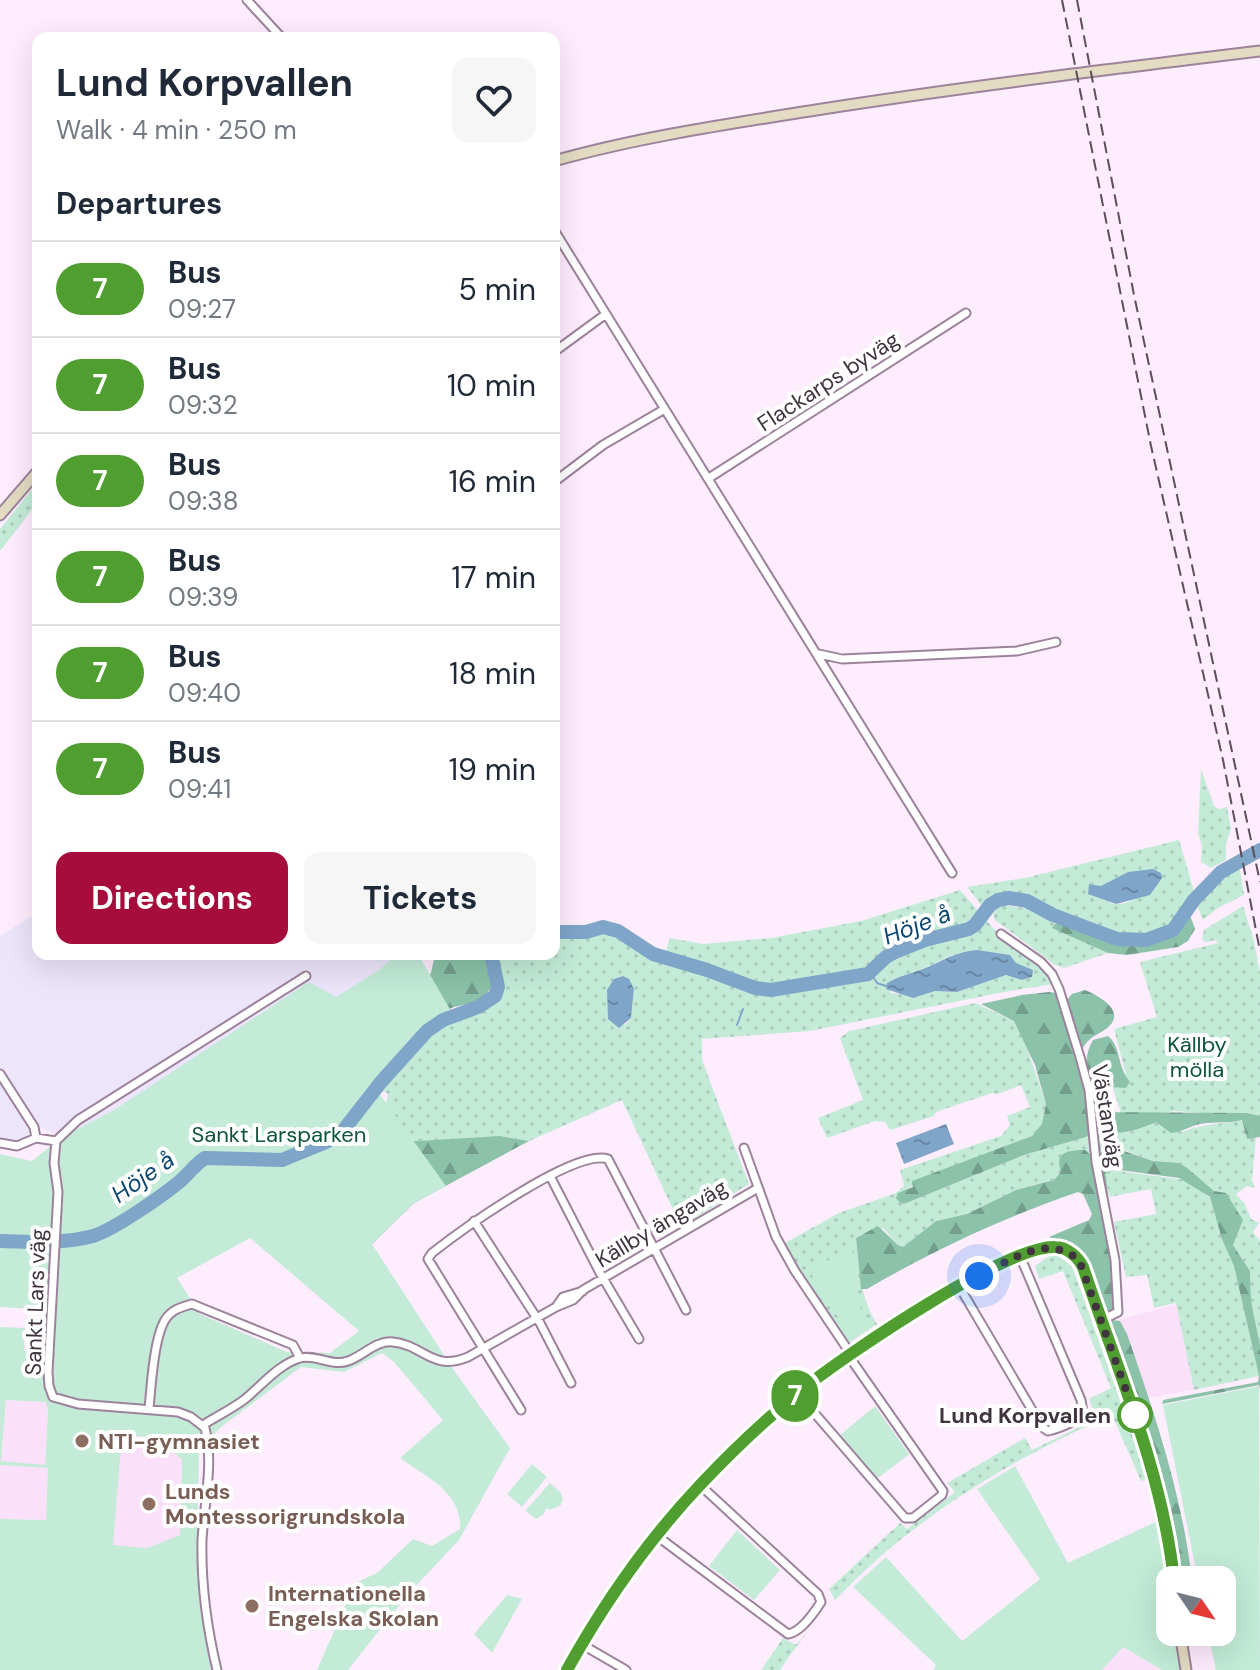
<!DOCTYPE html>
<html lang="en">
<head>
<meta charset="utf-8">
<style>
  body { margin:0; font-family:"DM Sans",sans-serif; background:#f6f6f7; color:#1f2937; height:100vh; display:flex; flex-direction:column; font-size:30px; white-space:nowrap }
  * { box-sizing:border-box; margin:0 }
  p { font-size:26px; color:#747a83 }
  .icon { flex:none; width:44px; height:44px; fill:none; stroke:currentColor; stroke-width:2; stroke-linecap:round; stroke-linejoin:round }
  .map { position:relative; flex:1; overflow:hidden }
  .drawer { position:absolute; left:32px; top:32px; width:528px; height:928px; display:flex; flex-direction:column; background:#fff; border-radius:16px; box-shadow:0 8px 32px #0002 }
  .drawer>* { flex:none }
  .badge { padding:0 16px; border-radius:26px; font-size:28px; line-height:52px }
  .needle { width:52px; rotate:125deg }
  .controls { position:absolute; left:1156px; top:1566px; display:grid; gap:16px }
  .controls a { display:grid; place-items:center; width:80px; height:80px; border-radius:16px; background:#fff; box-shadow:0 8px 32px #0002; font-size:40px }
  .you { position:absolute; width:40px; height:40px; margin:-20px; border:6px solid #fff; border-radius:50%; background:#1a73e8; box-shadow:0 0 0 12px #1a73e833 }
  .map>.badge { position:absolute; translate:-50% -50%; box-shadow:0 0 0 4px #fff }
  h2 { padding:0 24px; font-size:30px; line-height:72px }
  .round { display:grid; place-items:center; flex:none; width:84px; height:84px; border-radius:16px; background:#f6f6f7 }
  .summary { display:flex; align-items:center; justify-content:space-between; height:136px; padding:0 24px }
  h1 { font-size:38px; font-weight:700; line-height:60px }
  .primary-button { display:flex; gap:16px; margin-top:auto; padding:16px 24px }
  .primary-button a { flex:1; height:92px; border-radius:16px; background:#a60d3c; color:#fff; font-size:32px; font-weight:700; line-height:92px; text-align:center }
  .primary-button a+a { background:#f6f6f7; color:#1f2937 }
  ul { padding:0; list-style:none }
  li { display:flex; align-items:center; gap:24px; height:96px; padding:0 24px; border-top:2px solid #e0e1e3 }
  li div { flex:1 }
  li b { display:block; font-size:30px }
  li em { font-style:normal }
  li .badge { min-width:88px; font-weight:700; text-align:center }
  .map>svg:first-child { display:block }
  .commercial { fill:#ece5fb }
  .built { fill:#fbe0fa }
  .grass { fill:url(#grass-dots); fill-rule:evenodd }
  .forest { fill:url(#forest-firs) }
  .park { fill:#c3ebd8; fill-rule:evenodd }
  .water { fill:url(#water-ripples) }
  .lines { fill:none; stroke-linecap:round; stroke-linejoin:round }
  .stream { stroke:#7fa5c9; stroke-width:2 }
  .river { stroke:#7fa5c9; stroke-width:14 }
  .street-casing { stroke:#9c839b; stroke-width:11 }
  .secondary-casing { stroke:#9c839b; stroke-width:13 }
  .street { stroke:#fff; stroke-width:7 }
  .secondary { stroke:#e3dbc2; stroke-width:9 }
  .rail { stroke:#5b4f5a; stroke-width:2; stroke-dasharray:12 6; stroke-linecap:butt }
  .line-casing { stroke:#fff; stroke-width:18 }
  .line { stroke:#509e2f; stroke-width:12 }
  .walk { stroke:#40353f; stroke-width:8; stroke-dasharray:0 14.4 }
  .stop-dot { fill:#fff; stroke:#509e2f; stroke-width:4 }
  .education-dot { fill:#8d6e63; stroke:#fff; stroke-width:3 }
  .labels { text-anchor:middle; stroke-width:8; stroke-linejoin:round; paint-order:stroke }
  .street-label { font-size:22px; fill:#40353f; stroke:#fff }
  .park-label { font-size:22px; fill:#0e543c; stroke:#fff }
  .stop-label { font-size:22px; font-weight:bold; fill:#40353f; stroke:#fff; text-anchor:end }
  .education-label { font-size:22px; font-weight:bold; fill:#785e54; stroke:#fff; text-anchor:start }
  .water-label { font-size:24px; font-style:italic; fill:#084674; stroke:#fff }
</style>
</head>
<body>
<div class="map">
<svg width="1260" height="1670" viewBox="0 0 1260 1670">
  <defs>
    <pattern id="grass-dots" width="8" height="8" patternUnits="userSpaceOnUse" patternTransform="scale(2)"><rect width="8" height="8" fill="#c3ebd8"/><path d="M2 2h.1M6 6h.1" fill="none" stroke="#a9caba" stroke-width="1.8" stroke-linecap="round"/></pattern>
    <pattern id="forest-firs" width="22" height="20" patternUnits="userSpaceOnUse" patternTransform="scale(2)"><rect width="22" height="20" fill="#8bc2a9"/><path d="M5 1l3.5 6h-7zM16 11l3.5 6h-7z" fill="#739e8b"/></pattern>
    <pattern id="water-ripples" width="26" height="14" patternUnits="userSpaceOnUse" patternTransform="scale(2)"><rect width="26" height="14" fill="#7fa5c9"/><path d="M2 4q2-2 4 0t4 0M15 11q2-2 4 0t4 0" fill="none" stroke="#6987a5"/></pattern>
  </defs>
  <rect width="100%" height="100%" fill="#feedfd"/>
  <path class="commercial" d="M38,912V954H397L379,970L336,997L62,1137L40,1127L15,1144H0V936Z"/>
  <path class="built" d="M1177,1304L1195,1389L1139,1400L1110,1322Z
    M6,1400L46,1402L48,1410L45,1466L1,1461Z
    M122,1434L161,1439L182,1460L180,1535L147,1548L112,1546Z
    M0,1465L48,1467L47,1520L0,1519Z
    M1122,1647L1162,1670H1102Z"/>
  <path class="grass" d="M38,482V502L0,551V529Z
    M1201,769L1214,806L1219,809L1227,807L1231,829L1226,844V860L1211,868L1201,862L1202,846L1198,833Z
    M1179,840L1194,891C1186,905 1178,923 1164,931C1137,947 1082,923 1056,911C1038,902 1018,887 997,895C991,898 986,903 982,906L967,887L1025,878ZM1162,878C1151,890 1133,904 1116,904C1107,904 1096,890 1089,884L1101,886Z
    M1233,868L1240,870L1244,895L1218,908L1203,920L1198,908L1199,900Z
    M960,890L1000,936L1044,967L1054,984L1004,992L810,1031L702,1039V1059L708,1076L749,1184L681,1227L622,1100L529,1141L500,1136L306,1182L386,1103L388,1094L381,1089C398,1066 423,1035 448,1022C465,1013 487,1015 498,997C505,984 495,968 494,954H554V936L603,932L616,934L652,958L665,954L670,938L703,944L771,938L861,921ZM977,950L1032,977L1023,980L1006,975L957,992L935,991L913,998L907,994L891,993L887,983C897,977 906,975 917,971C939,963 952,952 977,950ZM623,976L634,990L631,1018L625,1025L608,1019V1015C612,999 604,982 623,976Z
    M1001,905L1031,909L1055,924L1053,928L1108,953L1064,968L1055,965L995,920L992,911Z
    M1243,906L1254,941L1260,973V1117L1175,1111L1123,1119L1110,1079L1126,1075L1114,1029L1157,1017L1140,962L1218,943L1215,940L1206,942L1202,940L1204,930Z
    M975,1003L1014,1021L1024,1039L1046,1104L1043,1124L1032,1136L908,1188L899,1202L904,1204L1024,1155L1086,1137L1089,1108L1095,1112L1096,1120L1125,1133L1157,1122L1183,1132C1202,1123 1222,1125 1243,1120L1247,1139L1256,1137L1252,1180L1255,1188L1247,1186L1236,1194L1245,1204L1251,1219L1259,1223L1253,1232L1260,1241V1345L1251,1301L1250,1271L1233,1245L1241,1225L1221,1192L1214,1191L1203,1183L1186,1167L1153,1161L1114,1146L1098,1160L1062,1172L1054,1180L1016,1190L967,1214L936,1221L903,1247L898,1245L883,1228L860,1235L856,1238C859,1270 860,1297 877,1324L849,1343L783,1244L839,1213L896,1193L904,1186L900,1170L1001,1136L1010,1125L1007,1116L1030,1107L1021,1085L998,1094L992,1093L936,1112L934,1116L890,1130L885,1122L875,1121L827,1138L818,1118L863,1100L840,1038L849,1031Z
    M1104,1169L1185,1180L1216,1202L1233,1261L1259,1376L1194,1390L1176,1303L1154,1308L1147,1275L1126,1277L1114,1222L1156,1214L1151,1189L1109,1197Z
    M1049,1256H1058L1072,1266L1148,1479L1141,1481L1112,1415C985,1470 858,1552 780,1670H761L783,1638L796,1645L835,1600L829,1589L900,1523L907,1529L955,1492L947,1483L1025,1438L1032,1450L1096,1419L1089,1399L1111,1388L1063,1271L1039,1279L1035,1266Z"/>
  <path class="forest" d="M1190,915L1195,929L1188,941L1178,947L1127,955L1108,953L1052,928L1055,924L1064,923C1096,932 1135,959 1168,937C1177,931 1183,922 1190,915Z
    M435,954H485L493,984C481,1005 474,1002 454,1007C446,1010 437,1016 429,1020L420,986L431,973Z
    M1085,990C1102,997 1130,1014 1103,1031C1093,1037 1090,1037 1083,1048L1075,1034L1065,1002L1072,994Z
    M1049,992L1056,993C1061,1019 1072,1041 1080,1065C1087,1087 1088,1110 1091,1133L1086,1137L1024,1155L904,1204L899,1202L896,1198L898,1193L913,1187L912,1181L1032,1136L1042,1124L1046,1104L1035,1065L1014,1021L981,1004L1022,995Z
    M1108,1036C1121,1046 1117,1067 1130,1082L1126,1088L1095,1086C1084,1072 1084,1055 1093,1040Z
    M1095,1112L1246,1113L1260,1116V1137L1247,1139L1242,1120C1227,1124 1210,1121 1196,1125C1187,1128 1181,1132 1171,1133L1156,1122C1138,1130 1097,1146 1095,1112Z
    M500,1136L529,1141L414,1203L372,1244L373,1255L255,1194L401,1142Z
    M1107,1145L1153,1161L1178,1163L1186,1167L1214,1191L1226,1193L1243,1220L1233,1245L1250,1271L1251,1301L1260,1345V1389L1259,1385L1162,1404L1163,1400L1258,1382L1259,1376L1234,1266L1222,1239L1210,1197L1179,1178L1105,1168L1108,1196L1106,1198L1098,1160L1102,1147Z
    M1085,1150L1093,1157L1110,1245L1116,1309L1110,1314H1107C1097,1291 1098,1258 1073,1245C1065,1241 1056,1241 1049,1237L1089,1220L1092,1214L1083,1194L1078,1192C1003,1218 936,1249 867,1289H861L856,1238L878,1226L898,1245L903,1247L936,1221L967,1214L1016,1190L1054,1180L1061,1172C1054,1152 1068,1150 1085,1150Z
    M1112,1320L1120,1321L1127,1334C1155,1415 1182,1494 1192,1580H1183C1172,1490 1142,1408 1110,1323Z"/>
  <path class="park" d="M397,954H418L451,1011L424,1026L376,1089L446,1186L414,1203L372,1244L455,1372L510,1448L459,1540L409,1593L348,1670H317L355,1583L377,1573L413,1539L432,1546L460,1529C462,1492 426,1477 400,1458L443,1420L394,1362L382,1353L344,1372L301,1367L221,1427L199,1451L197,1577L211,1670H0V1519L46,1520L48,1468L0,1465V1327L25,1328L24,1351L43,1352L46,1310L0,1307V1154L32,1161L62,1137L114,1110L309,982L336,997L379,970ZM250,1238L359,1331L330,1353L287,1352L200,1314L177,1278ZM6,1400L46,1402L48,1410L45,1465L1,1461ZM122,1434L161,1439L182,1460L180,1535L147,1548L113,1545Z
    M852,1245L856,1298L869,1327L852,1339L810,1272Z
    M1259,1386L1260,1670H1216L1208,1632H1222V1580H1198L1163,1405Z
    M875,1406L909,1454L877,1479L840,1435Z
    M532,1464L547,1477L522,1507L507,1494Z
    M1015,1466L1068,1563L1166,1517L1170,1632H1179L1184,1670H1162L1123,1647L1102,1670H933L936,1665L853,1587L886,1557L962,1641L1040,1579L977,1489Z
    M550,1483L561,1493L563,1499L561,1505L550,1510L546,1508L544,1514L536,1519L525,1511Z
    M737,1530L780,1570L754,1600L709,1566Z
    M507,1595L522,1599L492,1653L474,1634Z"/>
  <path class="water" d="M1153,869L1161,873L1162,878L1150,895L1116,904L1088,894L1089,884L1101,886L1128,872Z
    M977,950L1010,955L1016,963L1033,970L1032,977L1022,980L1006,975L957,992L935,991L913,998L886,989L887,983C897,977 906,975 917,971C939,964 952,952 977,950Z
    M623,976L629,979L634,989L631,1018L619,1028L608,1019L607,990L614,979Z
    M946,1124L954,1144L904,1164L896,1143Z"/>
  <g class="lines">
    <path class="stream" d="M870,972L877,983L886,986
      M737,1025L743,1009"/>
    <path class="river" d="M554,932H586L603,927L618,931L653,954L707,970L755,988L771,990L868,974L886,957L895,952L925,940L969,929L975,925L990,905L998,900L1009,898L1027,901L1053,915L1117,939L1146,940L1173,930L1194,900L1221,872L1260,850
      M0,1241C30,1242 64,1244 93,1236C115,1229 159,1198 178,1183C188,1175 194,1165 205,1158L282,1160L326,1142L342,1132L381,1082L427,1031L443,1020L478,1007L495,996L498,987L491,954"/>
    <g class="street-casing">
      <path id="street" d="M247,0L282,38
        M554,230L952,873
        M554,352L606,314
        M709,478L966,313
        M554,482L603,445L663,410
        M819,654L842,659L1017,651L1056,642
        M1001,934L1041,962L1052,974L1059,989L1080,1057L1089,1090L1096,1162L1115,1260L1118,1312L1100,1321
        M0,1074L34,1127L36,1138
        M56,1141L78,1120L306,976
        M0,1143L17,1146L36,1138L56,1141L54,1163L58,1192L48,1372L49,1386L53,1397L78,1404L178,1412L191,1417L205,1428C214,1463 204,1505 202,1540C201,1583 207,1628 217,1670
        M744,1148L776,1237L795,1271L850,1353
        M550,1176L600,1273L639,1339
        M474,1221L540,1323L571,1383
        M959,1286L1042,1427L1048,1431C1060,1428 1076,1422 1083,1412L1081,1400L1020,1256
        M556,1307L563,1297L583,1291
        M798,1394L905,1518H913L942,1495L943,1491L848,1355
        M149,1409C151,1387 154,1338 165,1320C171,1310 181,1307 192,1304L293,1345L300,1358
        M521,1410L428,1259L432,1253C460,1231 575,1148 608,1159L686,1310
        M203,1425C217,1416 232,1409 245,1399C261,1386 279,1364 300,1358C316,1354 332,1367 348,1361C363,1356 376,1340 393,1342C424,1345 432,1372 468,1357L556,1307L573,1300L583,1290L758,1188
        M657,1536L788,1634C801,1632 814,1613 821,1602L818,1594L700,1485
        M581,1644L626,1670"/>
    </g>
    <g class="secondary-casing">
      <path id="secondary" d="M554,161C639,137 728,124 816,110C963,87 1111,69 1260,51
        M0,515L38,471
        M1180,1632L1186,1670
        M567,1670C603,1605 648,1544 697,1488C730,1451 769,1416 808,1385C850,1353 1006,1245 1055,1247C1067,1248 1078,1257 1083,1267C1117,1374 1161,1467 1174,1580"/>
    </g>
    <use href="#street" class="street"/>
    <use href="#secondary" class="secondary"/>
    <path class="rail" d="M1062,0L1151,446L1223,760L1260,951
      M1077,0L1134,295L1260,882"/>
  </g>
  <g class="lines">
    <g class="line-casing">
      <path id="line" d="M567,1670C604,1603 649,1539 701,1484C734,1449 770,1415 808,1385C849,1353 1007,1245 1055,1247C1067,1247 1078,1257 1083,1267C1118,1372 1162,1470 1174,1580"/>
    </g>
    <use href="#line" class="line"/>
    <path class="walk" d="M979,1276C1011,1260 1046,1233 1079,1260L1135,1415"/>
  </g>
  <circle class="stop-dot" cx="1135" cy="1415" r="16"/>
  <g class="education-dot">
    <circle cx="82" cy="1441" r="8"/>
    <circle cx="149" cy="1504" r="8"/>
    <circle cx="252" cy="1606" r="8"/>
  </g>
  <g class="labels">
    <g class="street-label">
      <text transform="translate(828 381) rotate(-33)" y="8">Flackarps byväg</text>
      <text transform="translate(1108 1116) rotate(81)" y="8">Västanväg</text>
      <text transform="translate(661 1223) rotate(-31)" y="8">Källby ängaväg</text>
      <text transform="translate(35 1302) rotate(-88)" y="8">Sankt Lars väg</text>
    </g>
    <g class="park-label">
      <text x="1197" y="1052">Källby<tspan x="1197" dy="25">mölla</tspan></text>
      <text x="279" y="1142">Sankt Larsparken</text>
    </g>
    <g class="stop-label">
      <text x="1111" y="1423">Lund Korpvallen</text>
    </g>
    <g class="education-label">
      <text x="98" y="1449">NTI-gymnasiet</text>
      <text x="165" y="1499">Lunds<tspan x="165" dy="25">Montessorigrundskola</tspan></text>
      <text x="268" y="1601">Internationella<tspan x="268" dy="25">Engelska Skolan</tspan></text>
    </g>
    <g class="water-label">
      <text transform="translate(917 925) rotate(-21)" y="8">Höje å</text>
      <text transform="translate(143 1177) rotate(-35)" y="8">Höje å</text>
    </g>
  </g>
</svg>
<div class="controls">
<a><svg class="needle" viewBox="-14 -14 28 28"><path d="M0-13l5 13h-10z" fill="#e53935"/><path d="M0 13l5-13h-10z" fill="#747a83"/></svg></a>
</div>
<div class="you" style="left:979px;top:1276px"></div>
<b class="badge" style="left:795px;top:1396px;background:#509e2f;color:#fff">7</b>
<section class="drawer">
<div class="summary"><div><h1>Lund Korpvallen</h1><p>Walk · 4 min · 250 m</p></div><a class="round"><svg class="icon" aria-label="heart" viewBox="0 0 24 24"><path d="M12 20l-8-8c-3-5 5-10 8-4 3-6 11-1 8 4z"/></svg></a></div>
<h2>Departures</h2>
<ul>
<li><span class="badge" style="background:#509e2f;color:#fff">7</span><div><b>Bus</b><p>09:27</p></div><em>5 min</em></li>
<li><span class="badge" style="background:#509e2f;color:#fff">7</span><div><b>Bus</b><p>09:32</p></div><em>10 min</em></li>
<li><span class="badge" style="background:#509e2f;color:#fff">7</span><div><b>Bus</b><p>09:38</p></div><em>16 min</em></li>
<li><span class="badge" style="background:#509e2f;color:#fff">7</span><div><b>Bus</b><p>09:39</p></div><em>17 min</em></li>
<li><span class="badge" style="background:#509e2f;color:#fff">7</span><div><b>Bus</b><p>09:40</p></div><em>18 min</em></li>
<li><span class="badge" style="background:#509e2f;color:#fff">7</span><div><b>Bus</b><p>09:41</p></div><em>19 min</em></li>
</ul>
<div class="primary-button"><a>Directions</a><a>Tickets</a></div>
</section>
</div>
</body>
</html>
